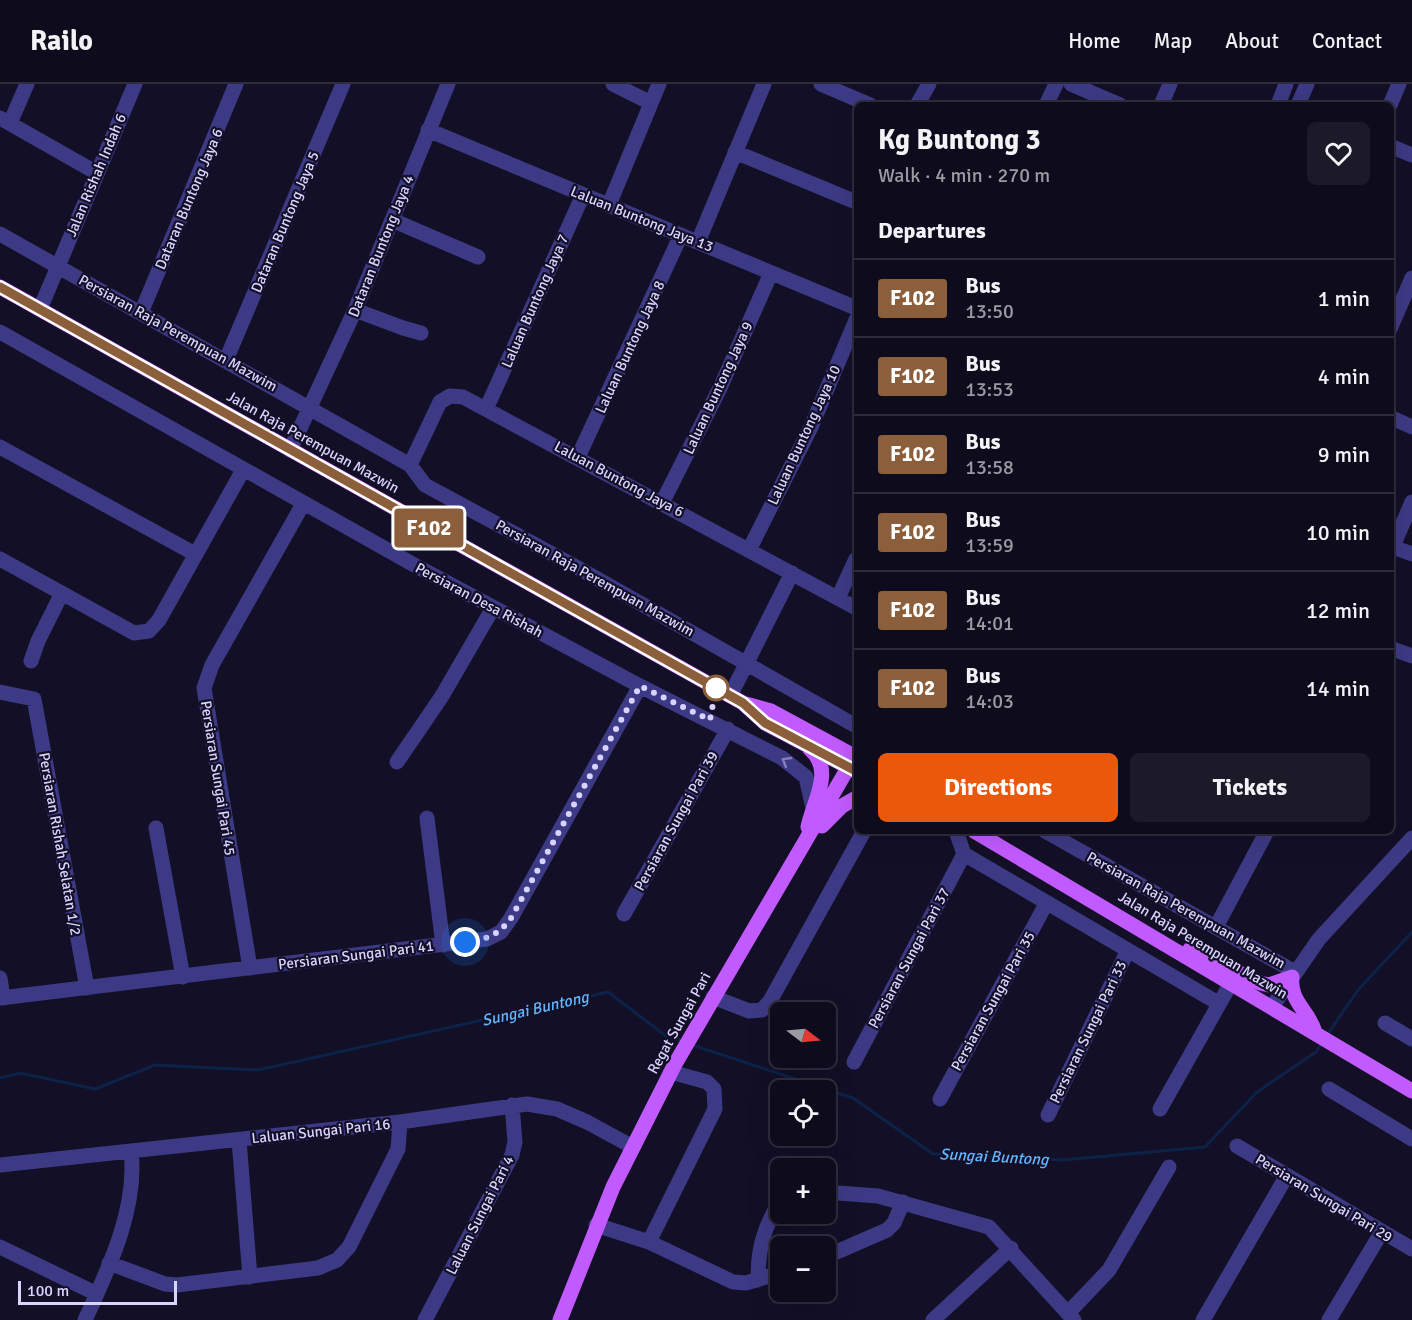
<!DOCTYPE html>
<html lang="en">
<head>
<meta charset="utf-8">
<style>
  body { margin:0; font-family:Signika,sans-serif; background:#1c1929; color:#f1f3f6; height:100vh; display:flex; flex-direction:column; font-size:22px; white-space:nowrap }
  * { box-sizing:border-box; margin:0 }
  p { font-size:20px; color:#9b9ba3 }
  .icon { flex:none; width:33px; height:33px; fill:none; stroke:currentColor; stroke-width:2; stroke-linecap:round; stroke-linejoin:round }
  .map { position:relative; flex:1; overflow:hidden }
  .panel { position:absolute; left:854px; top:18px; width:540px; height:732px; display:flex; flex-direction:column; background:#0e0b1c; border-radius:9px; box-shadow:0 6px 24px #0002,0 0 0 2px #2e2b3b }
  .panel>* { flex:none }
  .badge { padding:0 12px; border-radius:4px; font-size:21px; line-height:39px }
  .needle { width:39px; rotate:106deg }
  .fabs { position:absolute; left:770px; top:918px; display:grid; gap:12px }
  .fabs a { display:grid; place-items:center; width:66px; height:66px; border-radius:9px; background:#0e0b1c; box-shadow:0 6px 24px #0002,0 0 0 2px #2e2b3b; font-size:30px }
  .scale { position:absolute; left:18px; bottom:15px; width:159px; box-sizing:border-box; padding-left:6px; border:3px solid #d9d4ff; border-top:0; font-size:16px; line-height:21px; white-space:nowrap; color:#d9d4ff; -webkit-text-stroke:4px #130f26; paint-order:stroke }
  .you { position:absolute; width:30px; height:30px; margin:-15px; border:4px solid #fff; border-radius:50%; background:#1a73e8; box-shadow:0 0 0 9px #1a73e833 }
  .map>.badge { position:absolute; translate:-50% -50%; box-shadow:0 0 0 3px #fff }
  h2 { padding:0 24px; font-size:22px; line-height:54px }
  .round { display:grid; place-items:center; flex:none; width:63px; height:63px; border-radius:9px; background:#1c1929 }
  .overview { display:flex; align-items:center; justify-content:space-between; height:102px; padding:0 24px }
  h1 { font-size:28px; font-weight:800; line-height:45px }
  .button { display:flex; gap:12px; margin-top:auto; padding:12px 24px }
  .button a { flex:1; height:69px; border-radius:9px; background:#ea580c; color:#fff; font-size:24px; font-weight:800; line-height:69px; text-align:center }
  .button a+a { background:#1c1929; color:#f1f3f6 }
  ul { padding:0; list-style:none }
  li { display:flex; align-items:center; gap:18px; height:78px; padding:0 24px; border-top:2px solid #2e2b3b }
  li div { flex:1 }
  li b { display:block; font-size:22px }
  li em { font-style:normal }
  li .badge { min-width:66px; font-weight:700; text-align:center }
  header { display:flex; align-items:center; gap:36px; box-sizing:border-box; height:84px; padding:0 30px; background:#0e0b1c; border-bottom:2px solid #2e2b3b }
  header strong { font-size:28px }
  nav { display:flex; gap:33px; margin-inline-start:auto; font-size:21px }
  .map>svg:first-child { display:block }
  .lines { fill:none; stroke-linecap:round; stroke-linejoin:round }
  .stream { stroke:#0c2248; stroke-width:3 }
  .minor { stroke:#3d3a85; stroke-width:15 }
  .major { stroke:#c25bff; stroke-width:15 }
  .oneway { stroke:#837fbc }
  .line-casing { stroke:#fff; stroke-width:14 }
  .line { stroke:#8b5e3c; stroke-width:9 }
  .walk { stroke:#d9d4ff; stroke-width:6; stroke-dasharray:0 10.8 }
  .stop-dot { fill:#fff; stroke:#8b5e3c; stroke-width:3 }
  .labels { text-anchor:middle; stroke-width:4.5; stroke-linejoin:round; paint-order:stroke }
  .street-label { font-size:15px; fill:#d9d4ff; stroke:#130f26 }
  .water-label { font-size:16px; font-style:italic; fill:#62b6ff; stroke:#130f26 }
</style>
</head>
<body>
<header>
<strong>Railo</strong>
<nav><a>Home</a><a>Map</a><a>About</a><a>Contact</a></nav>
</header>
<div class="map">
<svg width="1412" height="1236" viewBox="0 0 1412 1236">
  <rect width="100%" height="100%" fill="#130f26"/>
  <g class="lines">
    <path class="stream" d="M1327,951L1358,906L1412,848
      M692,961L853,1014L933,1070L1063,1076L1205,1063L1257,1008L1316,968L1322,959
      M0,994L20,989L95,1005L155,981L258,986L608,908L666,952L683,957"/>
    <path class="minor" d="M613,0L651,19
      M821,0L870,21
      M1071,0L1120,21
      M917,21L929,0
      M1046,21L1056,0
      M1161,21L1170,0
      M1278,21L1286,0
      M1298,21L1307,0
      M1390,21L1399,0
      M0,34L97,89
      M10,39L27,0
      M428,46L856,224
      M1390,62L1412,71
      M735,68L856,118
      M609,121L659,0
      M392,136L478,173
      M0,150L410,381L425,401L580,485L856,642
      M698,158L764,0
      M40,225L135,0
      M355,226L403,244L421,249
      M141,229L236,0
      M1390,245L1412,194
      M0,248L416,482L640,602L782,674L806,693L813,724
      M226,276L343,0
      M487,323L583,111
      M1390,333L1412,343
      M0,363L195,470
      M290,366L355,226L448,0
      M578,373L681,151
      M410,381L440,318L450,312L463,313L856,524
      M662,419L720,304L771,189
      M1393,463L1412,470
      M749,466L811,343L856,236
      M1390,469L1412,418
      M0,475L134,549L149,547L159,536L243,386
      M838,514L856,475
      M1390,564L1412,572
      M31,577L38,557L62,509
      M0,608L34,615L87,904
      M730,612L792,489
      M397,678L442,612L493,524
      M427,734L443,861
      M156,744L183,893
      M956,747L964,770L1218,919
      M1045,747L1295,888
      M624,830L728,645
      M1216,843L1267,747
      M250,884L204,604L212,581L303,420
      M0,894L3,914
      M713,913L749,927L762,926L770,917L864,747
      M0,914L487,855L501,848L511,834L640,602
      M1272,923L1319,855L1412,754
      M1385,939L1412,955
      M854,978L964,770
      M1329,1005L1412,1055
      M940,1015L1046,820
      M1160,1025L1231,899
      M1048,1031L1128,866
      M239,1056L250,1193
      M1237,1062L1412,1165
      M0,1081L400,1038L527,1020L557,1025L587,1038L633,1063
      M825,1108L878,1112L989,1143L1074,1236
      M596,1141L649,1158L733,1198L746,1199L780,1189
      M649,1158L715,1025L714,1005L707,998L671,988
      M0,1163L97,1210
      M825,1173L887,1146L894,1139L903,1118
      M109,1179L165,1200L177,1201L318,1184L337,1176L349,1163L398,1065L400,1038
      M758,1196C758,1166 763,1144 780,1118
      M1068,1229L1109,1186L1169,1083
      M85,1236C108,1186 138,1124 131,1067
      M425,1236L512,1071L515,1058L512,1021
      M933,1236L1011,1164
      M1203,1236L1286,1093
      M1329,1236L1381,1149"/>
    <path class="major" d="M0,203L743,619L765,639L856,687
      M746,620L771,627L856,673
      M822,742L842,722L856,714
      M808,743C813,718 835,686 810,665
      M974,747L1412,1007
      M1190,865L1260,899L1269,901L1292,893C1289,917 1309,927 1315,948
      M560,1236L613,1103L675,980L855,672"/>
  </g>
  <defs><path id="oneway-chevron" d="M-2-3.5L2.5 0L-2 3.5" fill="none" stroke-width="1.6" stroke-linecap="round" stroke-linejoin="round" transform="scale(1.5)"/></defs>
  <use class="oneway" href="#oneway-chevron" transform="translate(786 677) rotate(-149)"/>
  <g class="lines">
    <g class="line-casing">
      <path id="line" d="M0,203L743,619L765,639L856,687"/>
    </g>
    <use href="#line" class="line"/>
    <path class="walk" d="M465,858C487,855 498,852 511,834L640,602L710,636L716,604"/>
  </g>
  <circle class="stop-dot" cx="716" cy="604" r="12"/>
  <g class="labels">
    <g class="street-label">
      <text transform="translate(96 91) rotate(-67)" y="5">Jalan Rishah Indah 6</text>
      <text transform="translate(189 115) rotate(-67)" y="5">Dataran Buntong Jaya 6</text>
      <text transform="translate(642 135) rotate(22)" y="5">Laluan Buntong Jaya 13</text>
      <text transform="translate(285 138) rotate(-67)" y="5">Dataran Buntong Jaya 5</text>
      <text transform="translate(381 162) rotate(-68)" y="5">Dataran Buntong Jaya 4</text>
      <text transform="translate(535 217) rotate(-66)" y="5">Laluan Buntong Jaya 7</text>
      <text transform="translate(178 249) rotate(29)" y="5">Persiaran Raja Perempuan Mazwim</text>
      <text transform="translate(630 263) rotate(-65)" y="5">Laluan Buntong Jaya 8</text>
      <text transform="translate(718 304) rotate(-65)" y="5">Laluan Buntong Jaya 9</text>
      <text transform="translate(804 351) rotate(-65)" y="5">Laluan Buntong Jaya 10</text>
      <text transform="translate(313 358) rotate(29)" y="5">Jalan Raja Perempuan Mazwin</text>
      <text transform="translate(619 395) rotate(28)" y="5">Laluan Buntong Jaya 6</text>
      <text transform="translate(595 494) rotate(29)" y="5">Persiaran Raja Perempuan Mazwim</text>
      <text transform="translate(479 516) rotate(28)" y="5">Persiaran Desa Rishah</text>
      <text transform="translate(218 694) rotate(81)" y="5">Persiaran Sungai Pari 45</text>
      <text transform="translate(676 737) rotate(-61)" y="5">Persiaran Sungai Pari 39</text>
      <text transform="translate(60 760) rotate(80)" y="5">Persiaran Rishah Selatan 1/2</text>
      <text transform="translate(1186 826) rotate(29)" y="5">Persiaran Raja Perempuan Mazwim</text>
      <text transform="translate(1203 861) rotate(31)" y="5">Jalan Raja Perempuan Mazwin</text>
      <text transform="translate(356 871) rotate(-7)" y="5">Persiaran Sungai Pari 41</text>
      <text transform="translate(909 874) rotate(-62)" y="5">Persiaran Sungai Pari 37</text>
      <text transform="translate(993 917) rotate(-61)" y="5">Persiaran Sungai Pari 35</text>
      <text transform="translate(679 939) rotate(-61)" y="5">Regat Sungai Pari</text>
      <text transform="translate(1088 948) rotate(-64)" y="5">Persiaran Sungai Pari 33</text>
      <text transform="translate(321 1047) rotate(-6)" y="5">Laluan Sungai Pari 16</text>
      <text transform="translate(1324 1114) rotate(31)" y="5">Persiaran Sungai Pari 29</text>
      <text transform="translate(480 1131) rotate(-63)" y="5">Laluan Sungai Pari 4</text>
    </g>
    <g class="water-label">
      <text transform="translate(535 924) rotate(-13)" y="6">Sungai Buntong</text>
      <text transform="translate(994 1072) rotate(3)" y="6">Sungai Buntong</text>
    </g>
  </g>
</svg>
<div class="fabs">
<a><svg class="needle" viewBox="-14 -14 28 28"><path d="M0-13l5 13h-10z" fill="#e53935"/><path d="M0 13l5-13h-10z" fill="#9b9ba3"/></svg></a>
<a><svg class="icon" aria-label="locate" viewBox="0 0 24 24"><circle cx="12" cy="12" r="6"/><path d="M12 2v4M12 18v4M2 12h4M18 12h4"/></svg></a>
<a>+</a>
<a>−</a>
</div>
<div class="scale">100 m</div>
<div class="you" style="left:465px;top:858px"></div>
<b class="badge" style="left:429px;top:444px;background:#8b5e3c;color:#fff">F102</b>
<section class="panel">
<div class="overview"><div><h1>Kg Buntong 3</h1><p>Walk · 4 min · 270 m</p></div><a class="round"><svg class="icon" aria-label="heart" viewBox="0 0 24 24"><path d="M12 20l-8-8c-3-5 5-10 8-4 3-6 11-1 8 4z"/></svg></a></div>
<h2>Departures</h2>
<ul>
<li><span class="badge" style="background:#8b5e3c;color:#fff">F102</span><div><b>Bus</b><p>13:50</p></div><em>1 min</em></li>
<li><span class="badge" style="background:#8b5e3c;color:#fff">F102</span><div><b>Bus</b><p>13:53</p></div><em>4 min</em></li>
<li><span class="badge" style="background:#8b5e3c;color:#fff">F102</span><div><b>Bus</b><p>13:58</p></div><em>9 min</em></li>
<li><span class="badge" style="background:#8b5e3c;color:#fff">F102</span><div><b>Bus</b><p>13:59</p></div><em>10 min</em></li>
<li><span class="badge" style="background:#8b5e3c;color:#fff">F102</span><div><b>Bus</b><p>14:01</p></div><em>12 min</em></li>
<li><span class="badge" style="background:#8b5e3c;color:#fff">F102</span><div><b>Bus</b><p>14:03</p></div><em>14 min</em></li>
</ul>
<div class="button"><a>Directions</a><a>Tickets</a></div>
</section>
</div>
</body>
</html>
